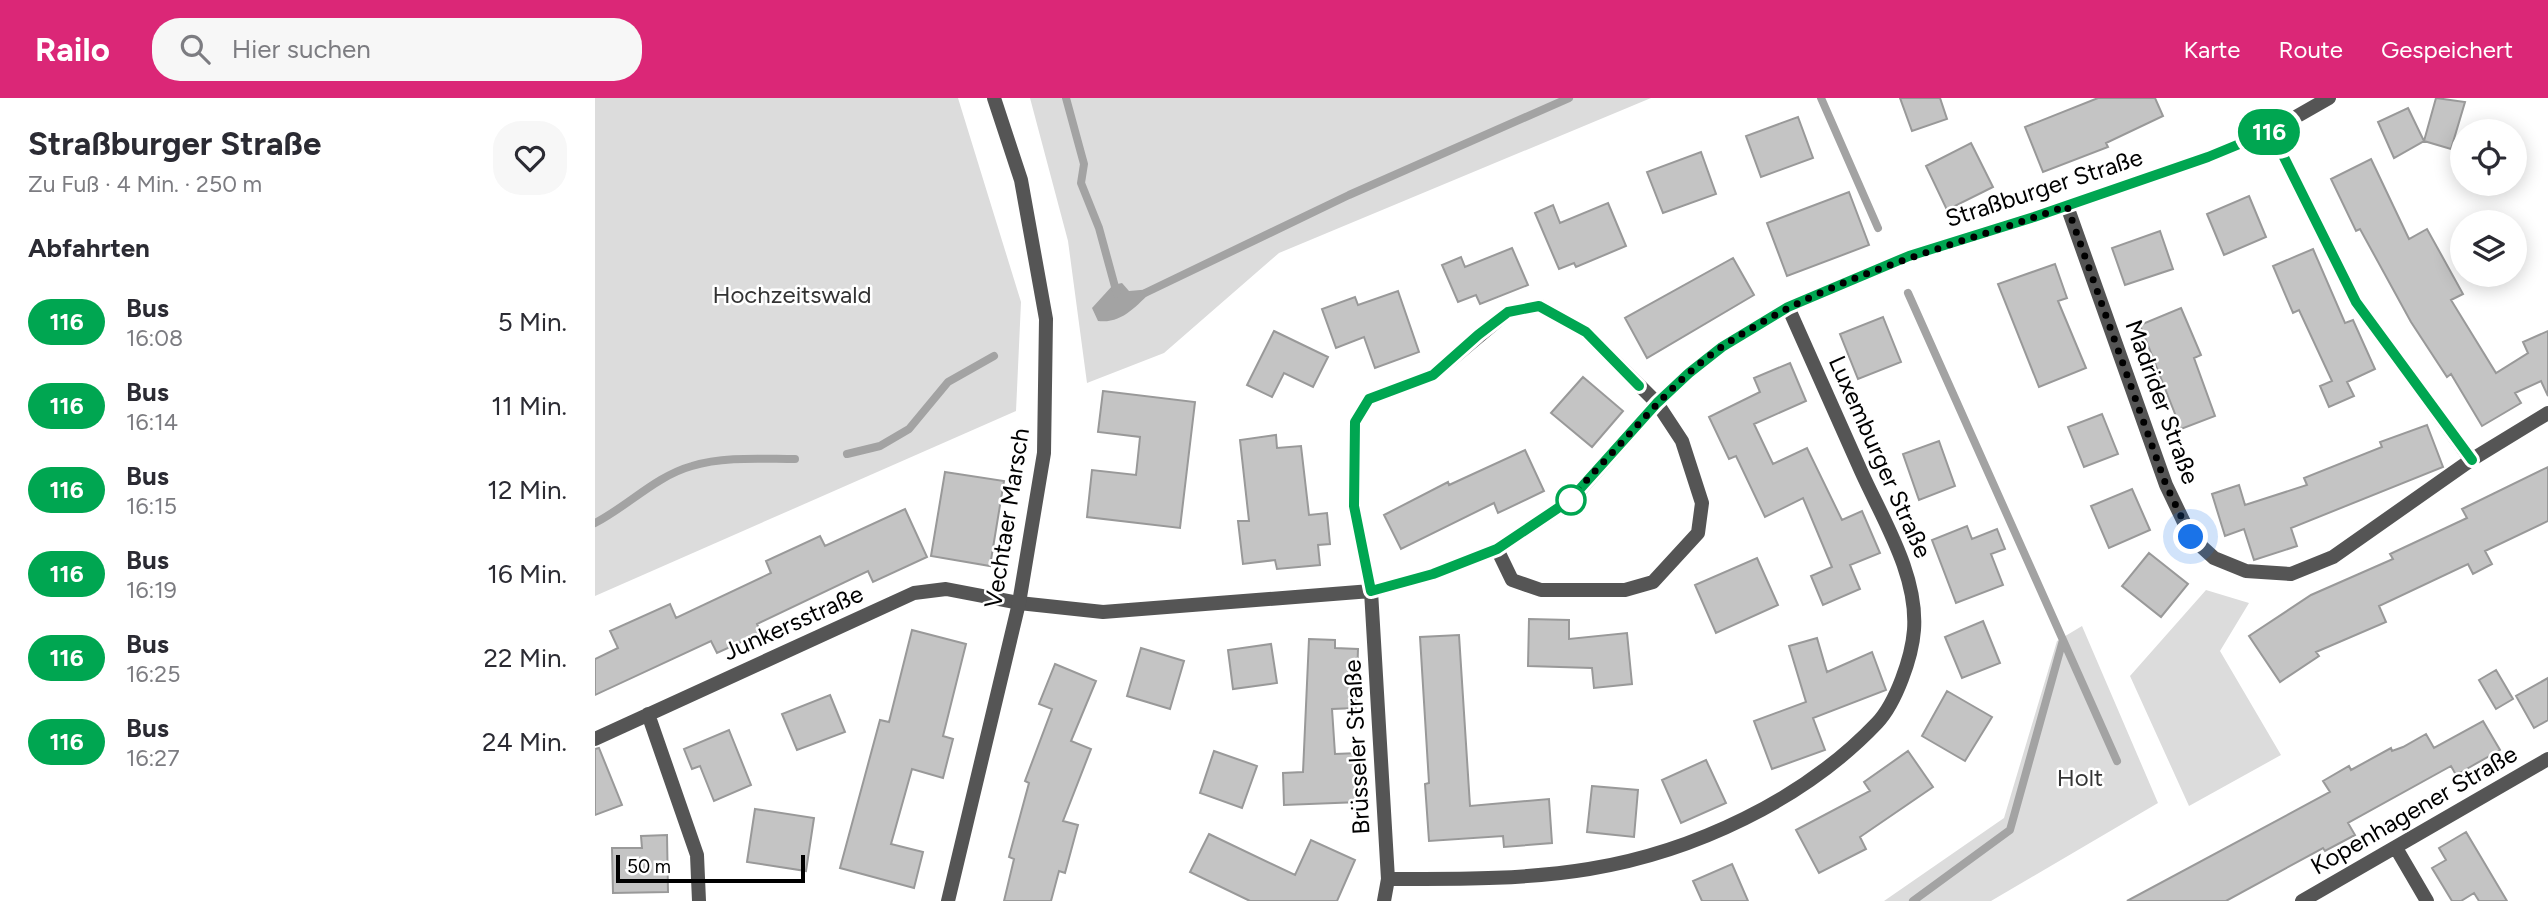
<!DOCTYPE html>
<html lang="de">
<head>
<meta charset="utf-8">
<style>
  body { margin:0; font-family:Figtree,sans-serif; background:#f7f7f7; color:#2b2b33; height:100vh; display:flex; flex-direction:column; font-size:26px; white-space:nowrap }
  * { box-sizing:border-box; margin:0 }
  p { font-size:23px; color:#7c7c81 }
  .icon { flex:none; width:38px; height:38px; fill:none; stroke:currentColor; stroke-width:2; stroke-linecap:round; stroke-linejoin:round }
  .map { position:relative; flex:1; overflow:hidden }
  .panel { display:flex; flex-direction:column; background:#fff; width:595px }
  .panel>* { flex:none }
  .badge { padding:0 14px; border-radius:23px; font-size:24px; line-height:46px }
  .controls { position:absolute; left:1855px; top:21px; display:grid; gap:14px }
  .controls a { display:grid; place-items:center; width:77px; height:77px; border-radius:50%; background:#fff; box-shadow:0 4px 18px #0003; font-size:35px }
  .scale { position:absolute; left:21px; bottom:18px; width:189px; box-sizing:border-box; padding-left:7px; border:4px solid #000; border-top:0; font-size:19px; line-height:24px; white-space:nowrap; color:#000; -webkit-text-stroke:5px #fff; paint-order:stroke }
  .you { position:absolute; width:35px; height:35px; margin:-18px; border:5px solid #fff; border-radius:50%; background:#1a73e8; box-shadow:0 0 0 10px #1a73e833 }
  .map>.badge { position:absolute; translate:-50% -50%; box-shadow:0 0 0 4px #fff }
  h2 { padding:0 28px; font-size:26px; line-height:63px }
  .round { display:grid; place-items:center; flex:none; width:74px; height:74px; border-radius:28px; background:#f7f7f7 }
  .headline { display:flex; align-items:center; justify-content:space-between; height:119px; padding:0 28px }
  h1 { font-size:33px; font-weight:700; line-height:52px }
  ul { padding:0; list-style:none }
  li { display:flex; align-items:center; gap:21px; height:84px; padding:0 28px }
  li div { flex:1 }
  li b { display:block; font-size:26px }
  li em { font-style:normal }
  li .badge { min-width:77px; font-weight:700; text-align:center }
  header { display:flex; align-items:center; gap:42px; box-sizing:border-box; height:98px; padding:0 35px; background:#db2777; color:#fff }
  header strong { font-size:33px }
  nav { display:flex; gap:38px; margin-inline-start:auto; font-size:24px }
  .search { width:490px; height:63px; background:#f7f7f7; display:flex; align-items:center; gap:18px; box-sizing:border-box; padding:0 24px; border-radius:28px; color:#7c7c81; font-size:26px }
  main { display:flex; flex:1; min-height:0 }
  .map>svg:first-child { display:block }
  .green { fill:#dcdcdc }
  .water { fill:#a3a3a3 }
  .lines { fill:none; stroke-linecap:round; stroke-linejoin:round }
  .stream { stroke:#a3a3a3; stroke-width:8 }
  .building { fill:#c4c4c4; stroke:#999; stroke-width:2 }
  .minor { stroke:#555; stroke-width:14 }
  .tertiary { stroke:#555; stroke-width:14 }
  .line-casing { stroke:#fff; stroke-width:16 }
  .line { stroke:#00a651; stroke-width:10 }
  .walk { stroke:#000; stroke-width:7; stroke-dasharray:0 12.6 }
  .stop-dot { fill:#fff; stroke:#00a651; stroke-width:3.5 }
  .labels { text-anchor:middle; stroke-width:5; stroke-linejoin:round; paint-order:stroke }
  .street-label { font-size:24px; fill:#000; stroke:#fff }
  .park-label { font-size:24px; fill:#333; stroke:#fff }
</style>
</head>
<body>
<header>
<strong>Railo</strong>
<div class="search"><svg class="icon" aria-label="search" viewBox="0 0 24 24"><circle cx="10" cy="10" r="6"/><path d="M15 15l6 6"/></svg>Hier suchen</div>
<nav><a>Karte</a><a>Route</a><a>Gespeichert</a></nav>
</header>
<main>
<section class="panel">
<div class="headline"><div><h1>Straßburger Straße</h1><p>Zu Fuß · 4 Min. · 250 m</p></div><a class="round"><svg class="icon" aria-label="heart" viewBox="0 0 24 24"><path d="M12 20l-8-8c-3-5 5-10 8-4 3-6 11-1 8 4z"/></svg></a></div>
<h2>Abfahrten</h2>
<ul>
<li><span class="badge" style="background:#00a651;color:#fff">116</span><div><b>Bus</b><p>16:08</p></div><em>5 Min.</em></li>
<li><span class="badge" style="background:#00a651;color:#fff">116</span><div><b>Bus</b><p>16:14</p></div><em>11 Min.</em></li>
<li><span class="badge" style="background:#00a651;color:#fff">116</span><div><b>Bus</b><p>16:15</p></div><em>12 Min.</em></li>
<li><span class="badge" style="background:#00a651;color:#fff">116</span><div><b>Bus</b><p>16:19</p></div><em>16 Min.</em></li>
<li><span class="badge" style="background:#00a651;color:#fff">116</span><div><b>Bus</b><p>16:25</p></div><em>22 Min.</em></li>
<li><span class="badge" style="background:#00a651;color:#fff">116</span><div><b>Bus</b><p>16:27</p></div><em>24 Min.</em></li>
</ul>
</section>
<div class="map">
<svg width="1953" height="803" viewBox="0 0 1953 803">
  <rect width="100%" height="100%" fill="#fff"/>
  <path class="green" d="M0,0H363L426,204L421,313L0,498Z
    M435,0H1056L684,155L569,255L492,285L473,143Z
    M1611,492L1654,505L1625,553L1686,657L1594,708L1535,578Z
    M1487,528L1563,705L1396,803H1289L1409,720L1462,543Z"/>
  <path class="water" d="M527,185L534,193L557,191V193C541,208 527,226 503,223L497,210L518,187Z"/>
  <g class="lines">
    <path class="stream" d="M471,0L489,66L486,85L504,130L522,196
      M1226,0L1283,130
      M550,195L754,97L974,0
      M1313,195L1468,542L1415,732L1318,803
      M252,356L285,348L314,331L353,284L399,258
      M0,425C33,408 61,378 97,368C129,358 167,361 200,361
      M1468,542L1522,663"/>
  </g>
  <path class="building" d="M1305,0H1345L1352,21L1317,33Z
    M1503,0H1560L1568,18L1511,45L1513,49L1448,74L1430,29Z
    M1841,0L1870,4L1856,51L1829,43Z
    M1813,10L1829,43L1799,60L1783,24Z
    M1203,19L1218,60L1166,79L1151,38Z
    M1376,45L1398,89L1352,112L1331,68Z
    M1106,54L1121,96L1068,115L1052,74Z
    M1776,61L1814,141L1832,131L1868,196L1856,202L1901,275L1933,255L1928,244L1953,233V298L1946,283L1920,295L1926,305L1887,328L1856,276L1852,279L1816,224L1765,131L1761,133L1736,81Z
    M1254,94L1274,147L1192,178L1172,125Z
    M1654,98L1671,139L1629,157L1612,116Z
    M1013,105L1031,148L981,169L979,165L964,171L940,115L958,107L965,125Z
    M1565,133L1578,171L1530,187L1517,150Z
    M917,150L933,187L885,206L881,197L863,204L847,167L866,159L870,169Z
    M1718,151L1750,225L1758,222L1780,271L1752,284L1759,298L1734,309L1725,288L1737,283L1704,212L1698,215L1678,168Z
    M1138,160L1159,197L1052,260L1030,220Z
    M1460,166L1472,200L1463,203L1491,270L1444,289L1403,186Z
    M803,193L824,254L780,270L769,239L741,250L727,211L760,199L763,207Z
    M1586,210L1606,257L1599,260L1620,318L1586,331L1545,227Z
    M1288,219L1306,264L1263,281L1245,236Z
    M679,233L733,259L718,289L689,275L677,299L652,287Z
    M1195,265L1211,303L1159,326L1178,366L1212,350L1247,422L1267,413L1285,455L1255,467L1265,491L1228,507L1216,478L1237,469L1208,400L1170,419L1141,358L1134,361L1114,319L1165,294L1159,280Z
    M988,279L1028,313L997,349L956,315Z
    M508,293L600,304L585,430L492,419L497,372L541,377L545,339L503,334Z
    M1507,316L1523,356L1489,369L1473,329Z
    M1832,327L1848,369L1696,430L1702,448L1659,462L1649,431L1630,438L1617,396L1644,387L1650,407L1712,387L1709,380L1787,349L1785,344Z
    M681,337L682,350L706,348L714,417L732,415L735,446L723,447L725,467L682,471L680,462L648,466L643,423H654L645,342Z
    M1344,343L1360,388L1324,402L1308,356Z
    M930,352L949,393L903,415L899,405L806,451L789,417L853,384L854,387Z
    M1953,369V423L1890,453L1897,466L1878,476L1873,466L1784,508L1791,524L1721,554L1724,558L1685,584L1654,538L1716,497L1798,461L1795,456L1872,420L1867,411Z
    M350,374L409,383L395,468L336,458Z
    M1537,391L1555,432L1514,450L1496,408Z
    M310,411L332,459L278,484L273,473L162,526L166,535L122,555L116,543L0,597V561L23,550L15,533L75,506L81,520L176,475L171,463L225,438L230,448Z
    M1372,428L1377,441L1402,431L1410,451L1396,456L1408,487L1361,505L1337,442Z
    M1554,455L1593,486L1566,519L1527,488Z
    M1162,460L1183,507L1121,535L1100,487Z
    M934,521L974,522V541L1032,535L1037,586L999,590L997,570L933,568Z
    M1388,523L1405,565L1367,580L1350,539Z
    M317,532L371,546L348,638L358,641L348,680L317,671L296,746L328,754L319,790L245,770L285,622L294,624Z
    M864,537L875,708L954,701L957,745L909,749L908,738L834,743L830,686L834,685L825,539Z
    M1222,540L1232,574L1277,554L1291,592L1218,620L1230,652L1177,671L1159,623L1211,604L1194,548Z
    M714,541L740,542V550L763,551L761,610L737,611L740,656L763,655L765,704L689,707L688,675L708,674Z
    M676,546L682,585L638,591L633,552Z
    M546,550L589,563L575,611L532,598Z
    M460,566L501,583L476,643L496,651L468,723L483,727L470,775L464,773L456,803H409L419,761L414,759L434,685L430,683L457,611L444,606Z
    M1901,572L1918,601L1901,611L1884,582Z
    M1953,580V622L1939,630L1921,598Z
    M1352,593L1397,619L1370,663L1327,638Z
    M235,597L250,634L202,652L187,616Z
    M1888,623L1905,652L1861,677L1856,668L1753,725L1760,737L1730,753L1728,750L1631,803H1532L1735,694L1728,683L1754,668L1756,672L1796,650L1797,653L1808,649L1831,636L1839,650Z
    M134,632L156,687L119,703L105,668L97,671L89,651Z
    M4,650L27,707L0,717V651Z
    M619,653L662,668L647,710L605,695Z
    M1313,653L1338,689L1265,739L1271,751L1224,775L1201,732L1275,693L1269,684Z
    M1111,662L1131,705L1086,725L1067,682Z
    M997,688L1043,692L1039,739L992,734Z
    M160,711L219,720L211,773L152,764Z
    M1871,734L1912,803H1884L1879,795L1866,803H1857L1837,770L1851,762L1844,750Z
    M614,736L700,777L716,742L760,762L742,803H655L595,774Z
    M72,737L73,794L18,795L17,750H47L46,738Z
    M1137,766L1153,803H1107L1098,783Z"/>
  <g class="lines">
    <path class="minor" d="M1676,33L1761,204L1876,362
      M1472,108L1571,387L1596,439L1619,460L1651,473L1696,476L1738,459L1876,362L1953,315
      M53,616L102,757L104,803
      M0,641L319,495L351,491L424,505L508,514L776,493L838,476L902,451L976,402L1062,305L1094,275L1127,249L1193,209L1314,158L1439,119L1613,59L1676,33L1734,0
      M1801,750L1832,803
      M793,781C860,781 927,782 994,771C1098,754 1209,702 1282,625C1301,605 1317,559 1319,532C1323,477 1288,422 1266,373C1242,318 1217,264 1193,209
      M789,803L793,781L776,493L759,408L760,324L774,301L838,277L913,214L945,208L991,234L1062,305L1087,343L1107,405L1103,435L1058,484L1030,492H946L917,482L902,451
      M1707,803L1953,661"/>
    <path class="tertiary" d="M353,803L424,505L449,355L451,221L426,82L399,0"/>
  </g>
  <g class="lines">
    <g class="line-casing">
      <path id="line" d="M1044,288L991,234L944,208L913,214L883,237L838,277L774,301L760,324L759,408L776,493L838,476L902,451L975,402L1062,305L1094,275L1127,249L1193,209L1314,158L1439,119L1613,59L1676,33L1761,204L1877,362"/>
    </g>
    <use href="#line" class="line"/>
    <path class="walk" d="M976,402C990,382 1011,362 1028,343C1059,309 1090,274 1128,248C1238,175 1351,151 1472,108L1571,387L1596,439"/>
  </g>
  <circle class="stop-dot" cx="976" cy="402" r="14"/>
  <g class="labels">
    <g class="street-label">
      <text transform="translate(1449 90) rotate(-18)" y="8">Straßburger Straße</text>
      <text transform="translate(1567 304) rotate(70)" y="8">Madrider Straße</text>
      <text transform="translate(1285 359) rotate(66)" y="8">Luxemburger Straße</text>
      <text transform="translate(412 420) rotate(-81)" y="8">Vechtaer Marsch</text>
      <text transform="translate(198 525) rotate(-24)" y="8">Junkersstraße</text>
      <text transform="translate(762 649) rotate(-93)" y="8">Brüsseler Straße</text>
      <text transform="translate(1819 712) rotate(-30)" y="8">Kopenhagener Straße</text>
    </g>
    <g class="park-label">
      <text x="197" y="205">Hochzeitswald</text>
      <text x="1485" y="688">Holt</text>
    </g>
  </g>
</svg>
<div class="controls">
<a><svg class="icon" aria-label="locate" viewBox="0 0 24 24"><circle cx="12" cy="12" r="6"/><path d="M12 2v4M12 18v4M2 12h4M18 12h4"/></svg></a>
<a><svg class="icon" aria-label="layers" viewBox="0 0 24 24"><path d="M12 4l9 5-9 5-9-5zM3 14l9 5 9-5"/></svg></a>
</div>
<div class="scale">50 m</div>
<div class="you" style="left:1596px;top:439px"></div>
<b class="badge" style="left:1674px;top:34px;background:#00a651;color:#fff">116</b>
</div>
</main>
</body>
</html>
